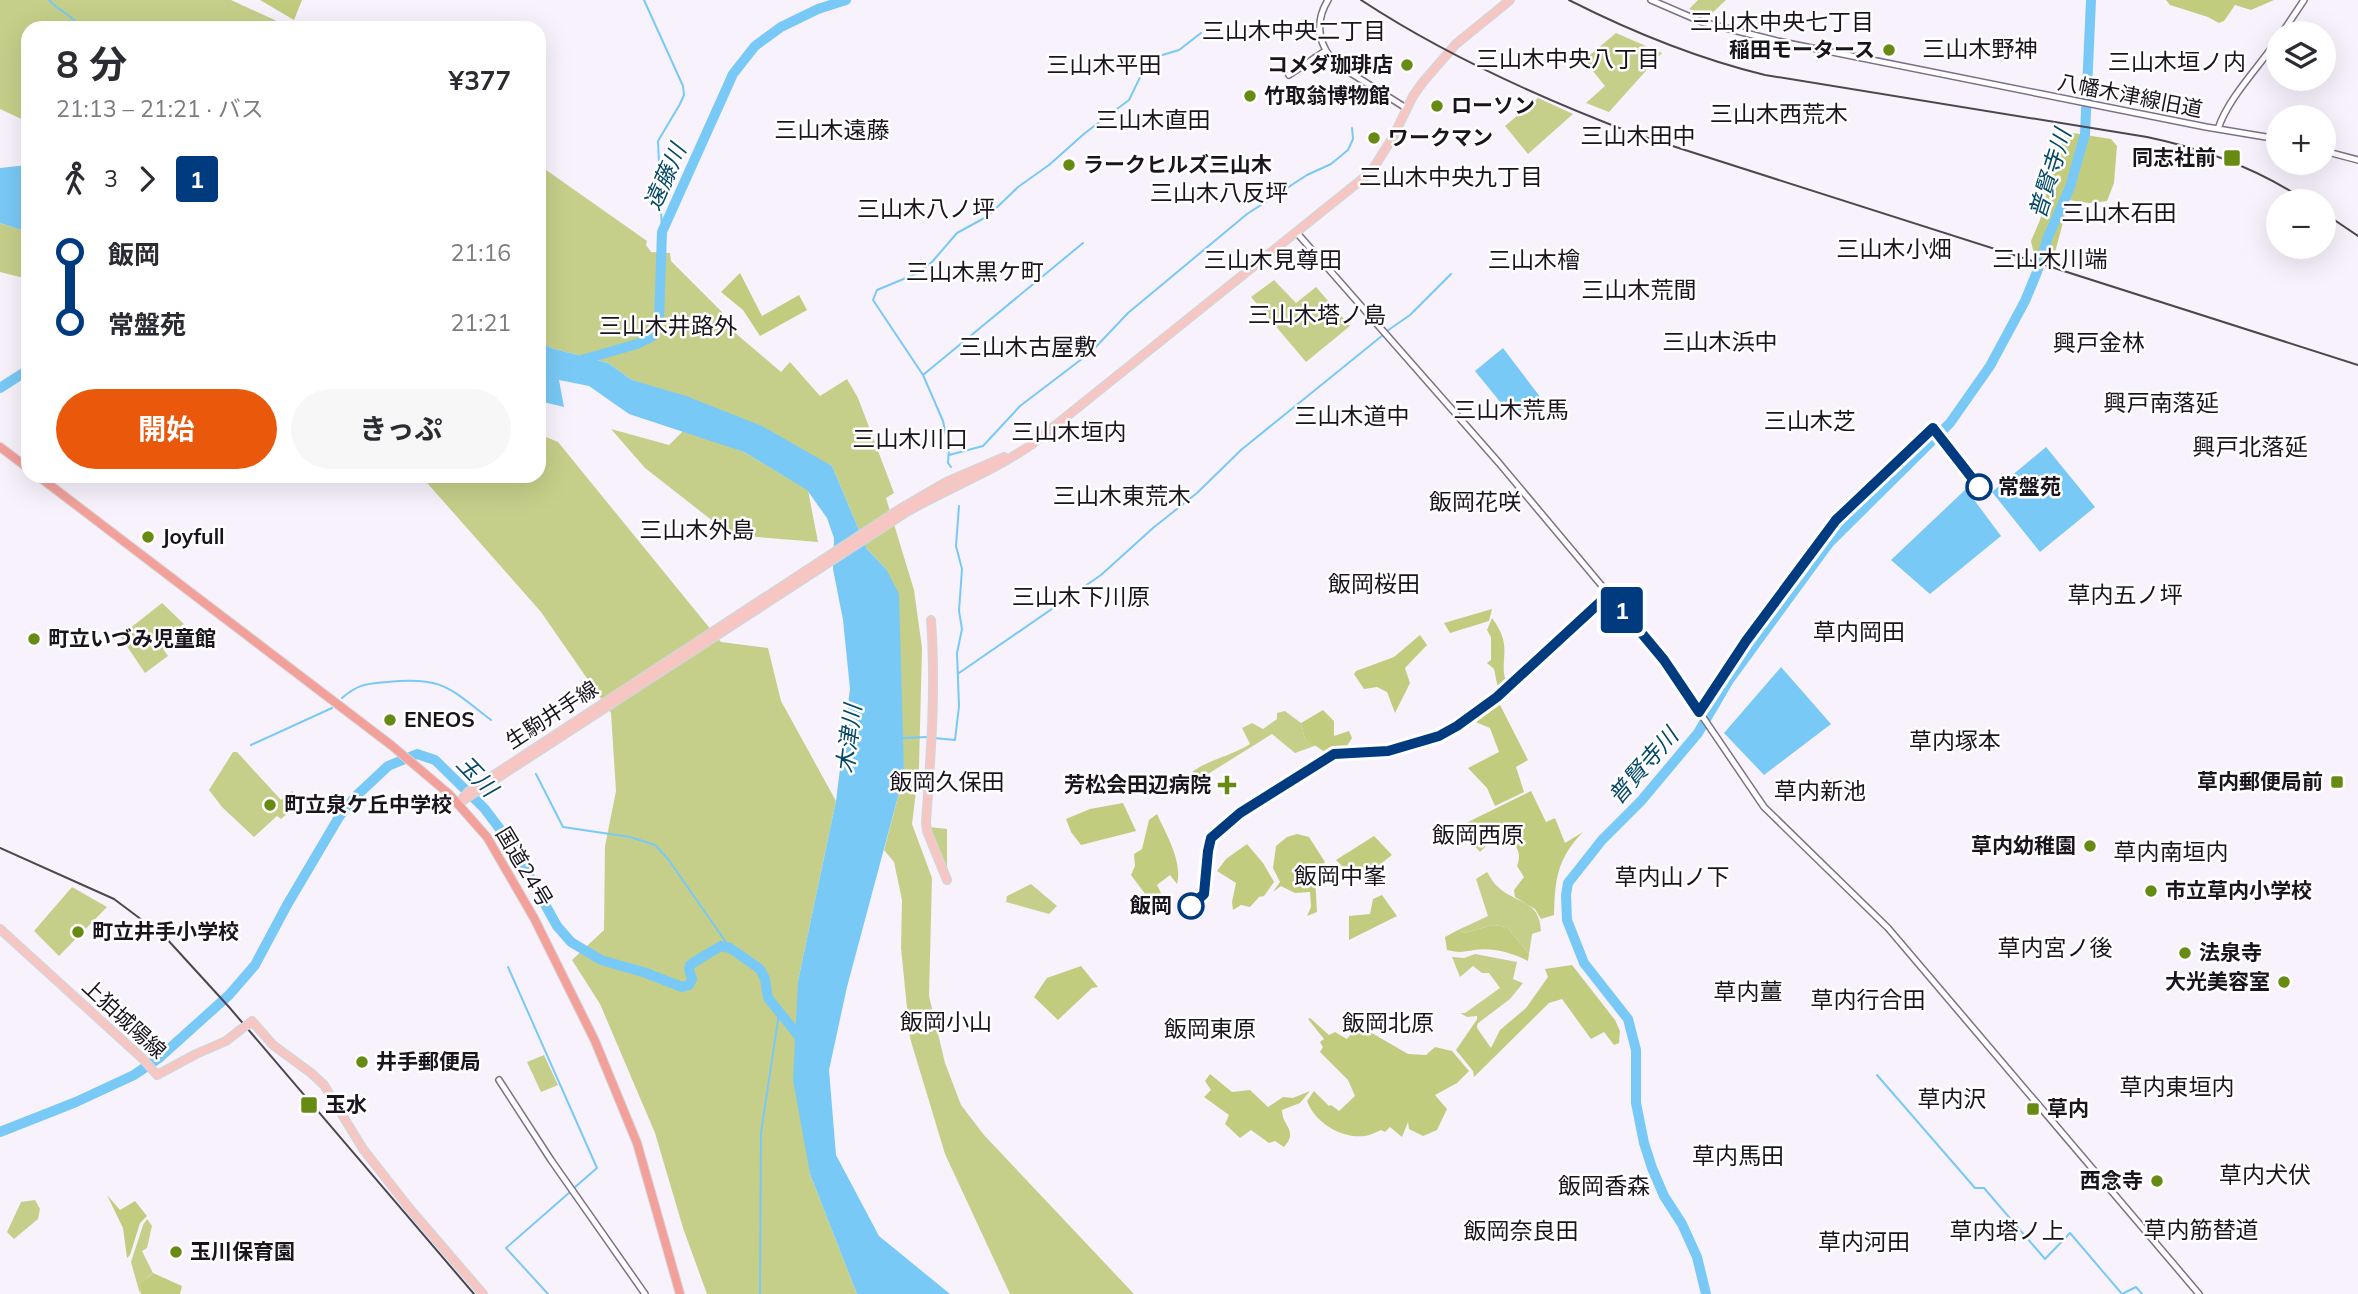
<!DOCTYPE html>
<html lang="ja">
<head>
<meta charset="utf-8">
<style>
  body { margin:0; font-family:Mulish,"Noto Sans JP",sans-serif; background:#f7f7f7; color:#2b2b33; height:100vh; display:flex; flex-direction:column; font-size:26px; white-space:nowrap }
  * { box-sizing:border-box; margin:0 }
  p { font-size:23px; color:#7c7c81 }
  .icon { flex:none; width:38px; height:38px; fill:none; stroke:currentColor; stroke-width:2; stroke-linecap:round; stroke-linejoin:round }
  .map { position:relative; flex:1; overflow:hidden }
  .drawer { position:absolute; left:21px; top:21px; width:525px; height:462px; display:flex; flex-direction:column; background:#fff; border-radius:21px; box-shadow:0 7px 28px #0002 }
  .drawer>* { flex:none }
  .badge { padding:0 14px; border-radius:5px; font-size:24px; line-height:46px }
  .controls { position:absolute; left:2266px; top:21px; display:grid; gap:14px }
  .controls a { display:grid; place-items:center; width:70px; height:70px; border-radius:50%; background:#fff; box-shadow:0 7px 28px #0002; font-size:35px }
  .map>.badge { position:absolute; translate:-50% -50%; box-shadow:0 0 0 4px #fff }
  .legs { display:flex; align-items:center; gap:10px; height:77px; padding:0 35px; font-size:23px }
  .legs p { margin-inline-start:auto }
  .headline { display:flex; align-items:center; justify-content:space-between; height:119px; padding:0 35px }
  h1 { font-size:38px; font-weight:700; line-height:52px }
  .cta { display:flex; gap:14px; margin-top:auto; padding:14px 35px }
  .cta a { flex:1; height:80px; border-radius:42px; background:#ea580c; color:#fff; font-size:28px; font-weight:700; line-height:80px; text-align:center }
  .cta a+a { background:#f7f7f7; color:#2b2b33 }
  ul { padding:0 35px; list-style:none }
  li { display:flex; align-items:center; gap:24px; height:70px; font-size:26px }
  li i { display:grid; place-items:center; width:10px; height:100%; margin:0 9px; background:currentColor }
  li i::after { content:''; width:18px; height:18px; margin:-9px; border:5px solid; border-radius:50%; background:#fff }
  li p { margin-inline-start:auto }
  li:first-child i { background:linear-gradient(#0000 50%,currentColor 0) }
  li:last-child i { background:linear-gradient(currentColor 50%,#0000 0) }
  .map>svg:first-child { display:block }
  .green { fill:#c6cf89 }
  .forest { fill:#c2cc7e }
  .water { fill:#79c9f6 }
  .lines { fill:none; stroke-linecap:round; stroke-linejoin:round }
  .stream { stroke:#79c9f6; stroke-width:2 }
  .river { stroke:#79c9f6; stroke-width:10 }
  .minor-casing { stroke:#7f7089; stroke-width:8 }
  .major-casing { stroke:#d6d5d6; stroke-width:10 }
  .highway-casing { stroke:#d6d5d6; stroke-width:10 }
  .minor { stroke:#fff; stroke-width:5 }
  .major { stroke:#f8c6c2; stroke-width:7 }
  .highway { stroke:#f3a09a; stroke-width:8 }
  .rail { stroke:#4c4650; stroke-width:2 }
  .major-bridge-casing { stroke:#d6d5d6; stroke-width:10; stroke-linecap:butt }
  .major-bridge { stroke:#f8c6c2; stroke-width:7 }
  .line-1-casing { stroke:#fff; stroke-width:16 }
  .line-1 { stroke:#003b80; stroke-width:10 }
  .poi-dot { fill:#678b12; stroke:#fff; stroke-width:2.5 }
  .stop-1-dot { fill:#fff; stroke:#003b80; stroke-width:3.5 }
  .labels { text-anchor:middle; stroke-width:5; stroke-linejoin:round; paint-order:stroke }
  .poi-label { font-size:21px; font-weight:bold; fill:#1a141e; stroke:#fff; text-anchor:start }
  .street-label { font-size:21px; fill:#1a141e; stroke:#fff }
  .stop-label { font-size:21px; font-weight:bold; fill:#1a141e; stroke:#fff; text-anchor:start }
  .neighbourhood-label { font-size:23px; fill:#1a141e; stroke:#fff }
  .water-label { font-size:23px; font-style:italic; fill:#054967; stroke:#fff }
</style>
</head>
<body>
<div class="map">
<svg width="2358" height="1294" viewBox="0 0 2358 1294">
  <rect width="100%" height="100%" fill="#f8f2fd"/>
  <path class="green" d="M0,0H231L290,27L28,28V122L0,109Z
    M1698,0H1726L1709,16L1689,9Z
    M1616,33L1662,53L1609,112L1586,103L1605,86L1584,60Z
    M1538,98L1573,114L1528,154L1505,126Z
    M539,165L647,241L646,245L651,252L670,253L671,261L722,312L727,326L781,372L790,362L820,396L847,379L858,398L894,493L886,498L914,590L922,648L919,767L912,824L932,878L929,996L945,1063L961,1105L984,1135L1134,1294H1010L945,1154L910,1038L901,948L902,900L894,862L884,850L904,774L886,569L867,549L832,466L711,407L632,380L608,363L551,348L539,341Z
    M0,223L28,232V279L0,272Z
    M1274,280L1296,303L1316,287L1350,326L1306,362L1251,297Z
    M611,429L669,445L684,430L744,452L808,490L818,542L757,537L723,529L645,468Z
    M539,434L558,442L721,642L768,648L781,701L836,801L798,981L810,1174L857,1294H707L683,1228L655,1133L600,1004L572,960L604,930L605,846L616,791L611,713L541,612L421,476H539Z
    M162,603L184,624L170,634V643L163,649L168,656L145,673L120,636Z
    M1285,711L1301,723L1305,739L1317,745L1295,753L1272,734L1208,774L1190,792L1193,771C1211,759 1231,756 1250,744L1242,728L1252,723L1263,729L1277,719V713Z
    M233,752H237L281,800L292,791L301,801L281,819L277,816L254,837L222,807L209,790Z
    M1472,820L1486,834H1498L1480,852L1471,842L1456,835L1446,841L1443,838L1454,829Z
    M929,827L947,829V875Z
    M1487,872C1490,876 1493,883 1497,886C1515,904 1540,899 1541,931L1532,934L1529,954L1507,927L1493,925L1464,933L1458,930L1488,916L1476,879Z
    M1031,884L1057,906L1049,914L1006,902L1007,896Z
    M72,887L107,907L59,956L34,931Z
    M1475,954L1517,962L1513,979L1523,983L1510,999L1477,1024V1016L1467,1017L1460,1013H1465L1500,988L1489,973H1482L1473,966L1460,977L1452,957L1464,958Z
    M544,1055L558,1085L541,1092L527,1062Z
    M35,1200L40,1209L38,1219L14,1239L7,1232L21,1202Z
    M147,1219L152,1226L147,1248L142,1251L153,1273C144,1279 142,1286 140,1294L131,1262L143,1225Z"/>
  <path class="forest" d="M260,0H302L294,20Z
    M2166,0H2274L2251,10L2235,5L2224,21L2219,23L2208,17L2170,5Z
    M2073,133L2111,139L2117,146L2114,183L2107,201L2089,203L2069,200L2054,256L2034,254L2031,241L2040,220L2054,162L2065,134Z
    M740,273L762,316L799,295L807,310L760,336L743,310L721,292Z
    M1492,609L1489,621L1450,633L1444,623Z
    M1492,618C1515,649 1497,658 1507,686L1499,693L1494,669L1487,663L1491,660V637L1487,630Z
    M1420,635L1427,645L1405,668L1410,683L1395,713L1387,692L1377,687L1364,689L1354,674L1356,671L1394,657Z
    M1498,701L1528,760L1516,767L1524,792L1495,806L1487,788L1468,768L1499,752L1490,728L1473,721Z
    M1323,710L1334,721V736L1349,731L1352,738L1345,749L1328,754L1305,739L1301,723Z
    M1531,791L1546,822L1555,818L1565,843L1583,832C1557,859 1555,879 1554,915L1541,919L1535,909L1515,897L1514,890L1524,877L1517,866C1522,852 1517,847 1507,836L1486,834L1472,820Z
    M1123,803L1136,831L1081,845L1071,832L1066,819L1090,809Z
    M1157,814C1166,834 1183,862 1177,884L1170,875L1157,885L1164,899L1155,907L1131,875L1135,866L1134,854L1142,849L1149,820Z
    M1297,834L1309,837L1325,862L1317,872L1315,877L1317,912L1307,916L1311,907L1310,892L1295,893L1281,886L1273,892L1280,882L1273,868L1276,846L1287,837Z
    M1374,836L1392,855L1361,879L1356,880L1336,860Z
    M1247,844L1263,863L1274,882L1264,896L1259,897L1250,907L1241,905L1233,910L1232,902L1236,883L1217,871L1226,859Z
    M1382,895L1397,916L1349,940V916L1370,914L1373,899Z
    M1493,925L1507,927L1529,954L1528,961C1513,953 1492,947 1474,950C1462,952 1460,953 1447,950L1445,937L1458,930L1464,933Z
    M1572,965L1615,1020L1620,1031L1619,1043L1614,1045L1604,1032L1591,1039L1562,999L1549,1003L1474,1077L1473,1071L1456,1050L1478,1018L1477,1028L1491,1048L1500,1030L1526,1008L1548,977L1545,969Z
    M1081,966L1098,987L1092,988L1058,1020L1034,997L1047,978Z
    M1310,1018L1329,1035L1335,1032L1347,1039L1358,1025L1408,1054L1426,1055L1435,1047L1452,1051L1469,1071L1457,1083L1435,1095L1447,1109L1437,1130L1423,1136L1409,1129L1408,1122L1402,1137L1390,1127L1385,1132L1381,1130C1376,1132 1371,1135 1365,1136C1342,1139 1315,1123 1307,1101L1314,1091L1329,1106L1331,1105L1339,1111L1355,1096L1348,1080L1320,1052L1323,1047L1320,1042L1324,1039L1308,1019Z
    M1210,1074L1232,1092L1250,1090L1268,1107L1283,1097L1293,1098L1310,1091L1300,1103L1282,1110C1282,1127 1299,1130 1284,1147L1275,1141L1269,1143L1251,1130L1240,1138L1225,1124L1229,1115L1204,1097L1211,1090L1205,1081Z
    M107,1195L120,1210L135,1201L147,1216L140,1223L130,1255L127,1258L123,1228Z
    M153,1273L182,1286L180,1294H141V1284Z"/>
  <path class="water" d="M28,165V232L0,223V168Z
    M539,341L551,348L608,363L632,380L686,396L762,426L832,466L867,549L886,569L899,594L904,774L847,987L829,1070L836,1155L879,1236L950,1294H857L810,1174L793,1080L798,981L836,801L850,689L843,620L833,569L834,538L827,518L807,490L744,452L629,414L589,386L559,380L564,407L539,401Z
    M1503,348L1544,402L1510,414L1475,371Z
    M2046,447L2095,507L2040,552L1992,492Z
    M1966,489L2001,536L1930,594L1891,560Z
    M1781,667L1831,724L1764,775L1724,733Z"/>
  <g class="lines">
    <path class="stream" d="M49,0C59,11 73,16 82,28
      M644,0L683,86L684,95L680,104L658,141L662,232
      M873,300L877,290L918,273L932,262L957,233L988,216L1018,187L1049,165L1085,133L1129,100L1149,59L1179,50L1201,33
      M873,300L923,375L943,421L949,449L948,463L951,467
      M1387,331L1410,315L1451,274
      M923,375L1083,243
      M949,455L983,446L1020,406L1091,352L1128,313L1247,214L1307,175L1331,164L1348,150L1353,139L1352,128
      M959,673L1101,575L1153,528L1197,493L1241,450L1383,335
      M342,698C358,684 366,684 387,682C443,676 449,688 491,720
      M902,738L928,737
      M934,738L955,740L959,706L957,653L962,629L959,611L962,569L956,546L959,506
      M251,745L332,708
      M536,774L563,827L630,837L655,845L668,859L730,948
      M508,967L597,1168L574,1188
      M1877,1075L1975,1188H1984L2045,1259L2070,1233L2122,1294
      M2124,1293L2136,1287L2142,1294
      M548,1294L506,1248L570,1192
      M760,1294L761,1133L779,1013"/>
    <path class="river" d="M578,361L637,344L653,336L659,321L662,232L733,74L755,46L781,27L818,9L846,0
      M0,388L28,370
      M0,1132L76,1102L134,1075L159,1058L229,995L255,965L287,905L339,817L355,797L388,766L417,754L435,760L484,808L512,845L557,926L571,942L601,960L646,973L682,987L689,985L692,979L689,970L690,965C700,958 711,952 721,946L730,948L760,969L765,979L768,998L802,1040
      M1706,1294L1697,1257L1682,1224L1664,1196L1652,1168L1644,1143L1636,1103V1050L1628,1019L1584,963L1567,920L1566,895L1568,883L1602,840L1641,801L1698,733L1729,680L1829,543L1950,423L1990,366L2025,301L2037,272L2048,237L2070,187L2085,134L2091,0"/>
    <g class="minor-casing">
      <path id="minor" d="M1328,0C1314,23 1318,47 1338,65L1406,108
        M1651,0L1702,22L1777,41L2206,127L2278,139
        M2282,33L2304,0
        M1289,75L1325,51
        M2218,129C2228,98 2259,67 2278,39
        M2324,151L2358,160
        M1297,233L1499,463L1664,660L1764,807L1888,928L2199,1294
        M1699,712L1746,641L1836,520L1933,428L1935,430
        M1185,908L1190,907L1204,894L1211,838L1240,813L1329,757L1341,753L1388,751L1419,743L1439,736L1477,715L1609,595
        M499,1080L551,1160L645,1294"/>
    </g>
    <g class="major-casing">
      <path id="major" d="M931,620C936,689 931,753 926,822L927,831L947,880
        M462,799L468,792L903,507L946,482L1004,457
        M459,803L905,513C946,489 992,472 1031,445L1371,172L1393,137L1413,96L1423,82L1456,44L1510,0
        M0,929L143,1059L157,1075L196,1054L226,1041L240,1030
        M250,1023L252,1021L273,1045L311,1073L324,1085L363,1149L410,1209L483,1294"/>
    </g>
    <g class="highway-casing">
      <path id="highway" d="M0,447L28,468
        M38,476L391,745L449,794L487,837L534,918L595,1041L637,1143L680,1294"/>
    </g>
    <use href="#minor" class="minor"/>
    <use href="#major" class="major"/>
    <use href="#highway" class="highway"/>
    <path class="rail" d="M1361,0C1446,56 1540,98 1635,134L2358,365
      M1569,0C1632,32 1696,58 1765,75L2147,137C2205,149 2257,168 2306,201
      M2324,213L2358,236
      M0,848L114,899L166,938L229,1007L474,1294"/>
    <g class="major-bridge-casing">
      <path id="major-bridge" d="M240,1030L250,1023"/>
    </g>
    <use href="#major-bridge" class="major-bridge"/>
  </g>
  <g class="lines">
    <g class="line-1-casing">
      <path id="line-1" d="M1191,906L1204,894L1208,851L1211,838L1240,813L1334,754L1388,751L1439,736L1457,726L1497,697L1609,594L1664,660L1699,712L1746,641L1836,520L1933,428L1979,487"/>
    </g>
    <use href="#line-1" class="line-1"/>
  </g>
  <g class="poi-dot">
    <circle cx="1889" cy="50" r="7"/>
    <circle cx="1407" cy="65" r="7"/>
    <circle cx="1250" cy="96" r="7"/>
    <circle cx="1437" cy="106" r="7"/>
    <circle cx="1374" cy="138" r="7"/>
    <rect x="2223" y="149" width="18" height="18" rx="3.5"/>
    <circle cx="1069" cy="165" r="7"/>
    <circle cx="148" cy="537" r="7"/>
    <circle cx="34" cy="639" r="7"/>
    <circle cx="390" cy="720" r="7"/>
    <rect x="2330" y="775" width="14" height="14" rx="3.5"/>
    <path d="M1223.5 774.5h7v7h7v7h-7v7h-7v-7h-7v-7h7z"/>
    <circle cx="270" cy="805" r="7"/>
    <circle cx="2090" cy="846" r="7"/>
    <circle cx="2151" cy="891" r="7"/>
    <circle cx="78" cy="932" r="7"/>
    <circle cx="2185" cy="953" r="7"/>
    <circle cx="2284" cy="982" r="7"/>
    <circle cx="362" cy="1062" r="7"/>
    <rect x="300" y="1096" width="18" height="18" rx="3.5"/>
    <rect x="2026" y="1102" width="14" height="14" rx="3.5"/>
    <circle cx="2157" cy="1181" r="7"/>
    <circle cx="176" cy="1252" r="7"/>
  </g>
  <g class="stop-1-dot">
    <circle cx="1979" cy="487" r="12"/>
    <circle cx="1191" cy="906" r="12"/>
  </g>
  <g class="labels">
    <g class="poi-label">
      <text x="1875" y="57" text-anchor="end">稲田モータース</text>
      <text x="1393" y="72" text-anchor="end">コメダ珈琲店</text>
      <text x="1264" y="103">竹取翁博物館</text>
      <text x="1451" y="113">ローソン</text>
      <text x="1388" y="145">ワークマン</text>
      <text x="2216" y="165" text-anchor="end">同志社前</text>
      <text x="1083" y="172">ラークヒルズ三山木</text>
      <text x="162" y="544">Joyfull</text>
      <text x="48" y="646">町立いづみ児童館</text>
      <text x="404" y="727">ENEOS</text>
      <text x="2323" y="789" text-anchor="end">草内郵便局前</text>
      <text x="1211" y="792" text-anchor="end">芳松会田辺病院</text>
      <text x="284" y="812">町立泉ケ丘中学校</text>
      <text x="2076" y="853" text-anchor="end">草内幼稚園</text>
      <text x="2165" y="898">市立草内小学校</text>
      <text x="92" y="939">町立井手小学校</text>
      <text x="2199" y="960">法泉寺</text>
      <text x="2270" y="989" text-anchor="end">大光美容室</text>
      <text x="376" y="1069">井手郵便局</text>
      <text x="325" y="1112">玉水</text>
      <text x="2047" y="1116">草内</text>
      <text x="2143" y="1188" text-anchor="end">西念寺</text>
      <text x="190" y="1259">玉川保育園</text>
    </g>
    <g class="street-label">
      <text transform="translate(2130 96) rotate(11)" y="7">八幡木津線旧道</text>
      <text transform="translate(552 715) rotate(-33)" y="7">生駒井手線</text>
      <text transform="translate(524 867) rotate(59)" y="7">国道24号</text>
      <text transform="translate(124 1019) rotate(43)" y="7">上狛城陽線</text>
    </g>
    <g class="stop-label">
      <text x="1998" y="494">常盤苑</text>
      <text x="1172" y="913" text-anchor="end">飯岡</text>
    </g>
    <g class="neighbourhood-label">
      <text x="1782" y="30">三山木中央七丁目</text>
      <text x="1294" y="39">三山木中央二丁目</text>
      <text x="1980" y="57">三山木野神</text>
      <text x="1568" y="67">三山木中央八丁目</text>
      <text x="2177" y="70">三山木垣ノ内</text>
      <text x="1104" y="73">三山木平田</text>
      <text x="1779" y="122">三山木西荒木</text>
      <text x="1153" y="128">三山木直田</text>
      <text x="832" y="138">三山木遠藤</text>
      <text x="1638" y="144">三山木田中</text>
      <text x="1451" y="185">三山木中央九丁目</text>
      <text x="1219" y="201">三山木八反坪</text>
      <text x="926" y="217">三山木八ノ坪</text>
      <text x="2119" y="221">三山木石田</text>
      <text x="1894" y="257">三山木小畑</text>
      <text x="2050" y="267">三山木川端</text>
      <text x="1273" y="268">三山木見尊田</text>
      <text x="1534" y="268">三山木檜</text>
      <text x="975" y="280">三山木黒ケ町</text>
      <text x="1639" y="298">三山木荒間</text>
      <text x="1317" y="323">三山木塔ノ島</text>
      <text x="668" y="334">三山木井路外</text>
      <text x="1720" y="350">三山木浜中</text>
      <text x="2099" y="351">興戸金林</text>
      <text x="1028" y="355">三山木古屋敷</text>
      <text x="2161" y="411">興戸南落延</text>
      <text x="1511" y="418">三山木荒馬</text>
      <text x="1352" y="424">三山木道中</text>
      <text x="1810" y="429">三山木芝</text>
      <text x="1069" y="440">三山木垣内</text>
      <text x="910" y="447">三山木川口</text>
      <text x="2250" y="455">興戸北落延</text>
      <text x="1122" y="504">三山木東荒木</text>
      <text x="1475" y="510">飯岡花咲</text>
      <text x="697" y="538">三山木外島</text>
      <text x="1374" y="592">飯岡桜田</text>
      <text x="2125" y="603">草内五ノ坪</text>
      <text x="1081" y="605">三山木下川原</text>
      <text x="1859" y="640">草内岡田</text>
      <text x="1955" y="749">草内塚本</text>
      <text x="947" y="790">飯岡久保田</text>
      <text x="1820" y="799">草内新池</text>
      <text x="1478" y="843">飯岡西原</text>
      <text x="2171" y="860">草内南垣内</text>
      <text x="1340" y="884">飯岡中峯</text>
      <text x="1672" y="885">草内山ノ下</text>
      <text x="2055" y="956">草内宮ノ後</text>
      <text x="1748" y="1000">草内薑</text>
      <text x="1868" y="1008">草内行合田</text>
      <text x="946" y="1030">飯岡小山</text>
      <text x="1388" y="1031">飯岡北原</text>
      <text x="1210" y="1037">飯岡東原</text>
      <text x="2177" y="1095">草内東垣内</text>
      <text x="1952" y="1107">草内沢</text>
      <text x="1738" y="1164">草内馬田</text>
      <text x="2265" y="1183">草内犬伏</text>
      <text x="1604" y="1194">飯岡香森</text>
      <text x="2201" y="1238">草内筋替道</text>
      <text x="1521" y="1239">飯岡奈良田</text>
      <text x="2007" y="1239">草内塔ノ上</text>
      <text x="1864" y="1250">草内河田</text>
    </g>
    <g class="water-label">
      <text transform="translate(2050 174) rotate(-73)" y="8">普賢寺川</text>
      <text transform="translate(665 177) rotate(-66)" y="8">遠藤川</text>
      <text transform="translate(849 739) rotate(-83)" y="8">木津川</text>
      <text transform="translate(1643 766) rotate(-49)" y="8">普賢寺川</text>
      <text transform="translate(477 776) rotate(46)" y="8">玉川</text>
    </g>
  </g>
</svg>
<div class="controls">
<a><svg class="icon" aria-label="layers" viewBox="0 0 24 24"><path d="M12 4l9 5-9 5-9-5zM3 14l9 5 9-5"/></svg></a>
<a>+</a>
<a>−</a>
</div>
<b class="badge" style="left:1622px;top:610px;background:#003b80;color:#fff">1</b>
<section class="drawer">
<div class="headline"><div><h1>8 分</h1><p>21:13 – 21:21 · バス</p></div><b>¥377</b></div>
<div class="legs"><svg class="icon" aria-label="walk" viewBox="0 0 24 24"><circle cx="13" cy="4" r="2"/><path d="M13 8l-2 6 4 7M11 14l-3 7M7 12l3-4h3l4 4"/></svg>3<svg class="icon" aria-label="forward" viewBox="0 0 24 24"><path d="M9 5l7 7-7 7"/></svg><b class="badge" style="background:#003b80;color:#fff">1</b></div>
<ul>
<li><i style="color:#003b80"></i><b>飯岡</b><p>21:16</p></li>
<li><i style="color:#003b80"></i><b>常盤苑</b><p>21:21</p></li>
</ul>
<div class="cta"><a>開始</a><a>きっぷ</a></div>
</section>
</div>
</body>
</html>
